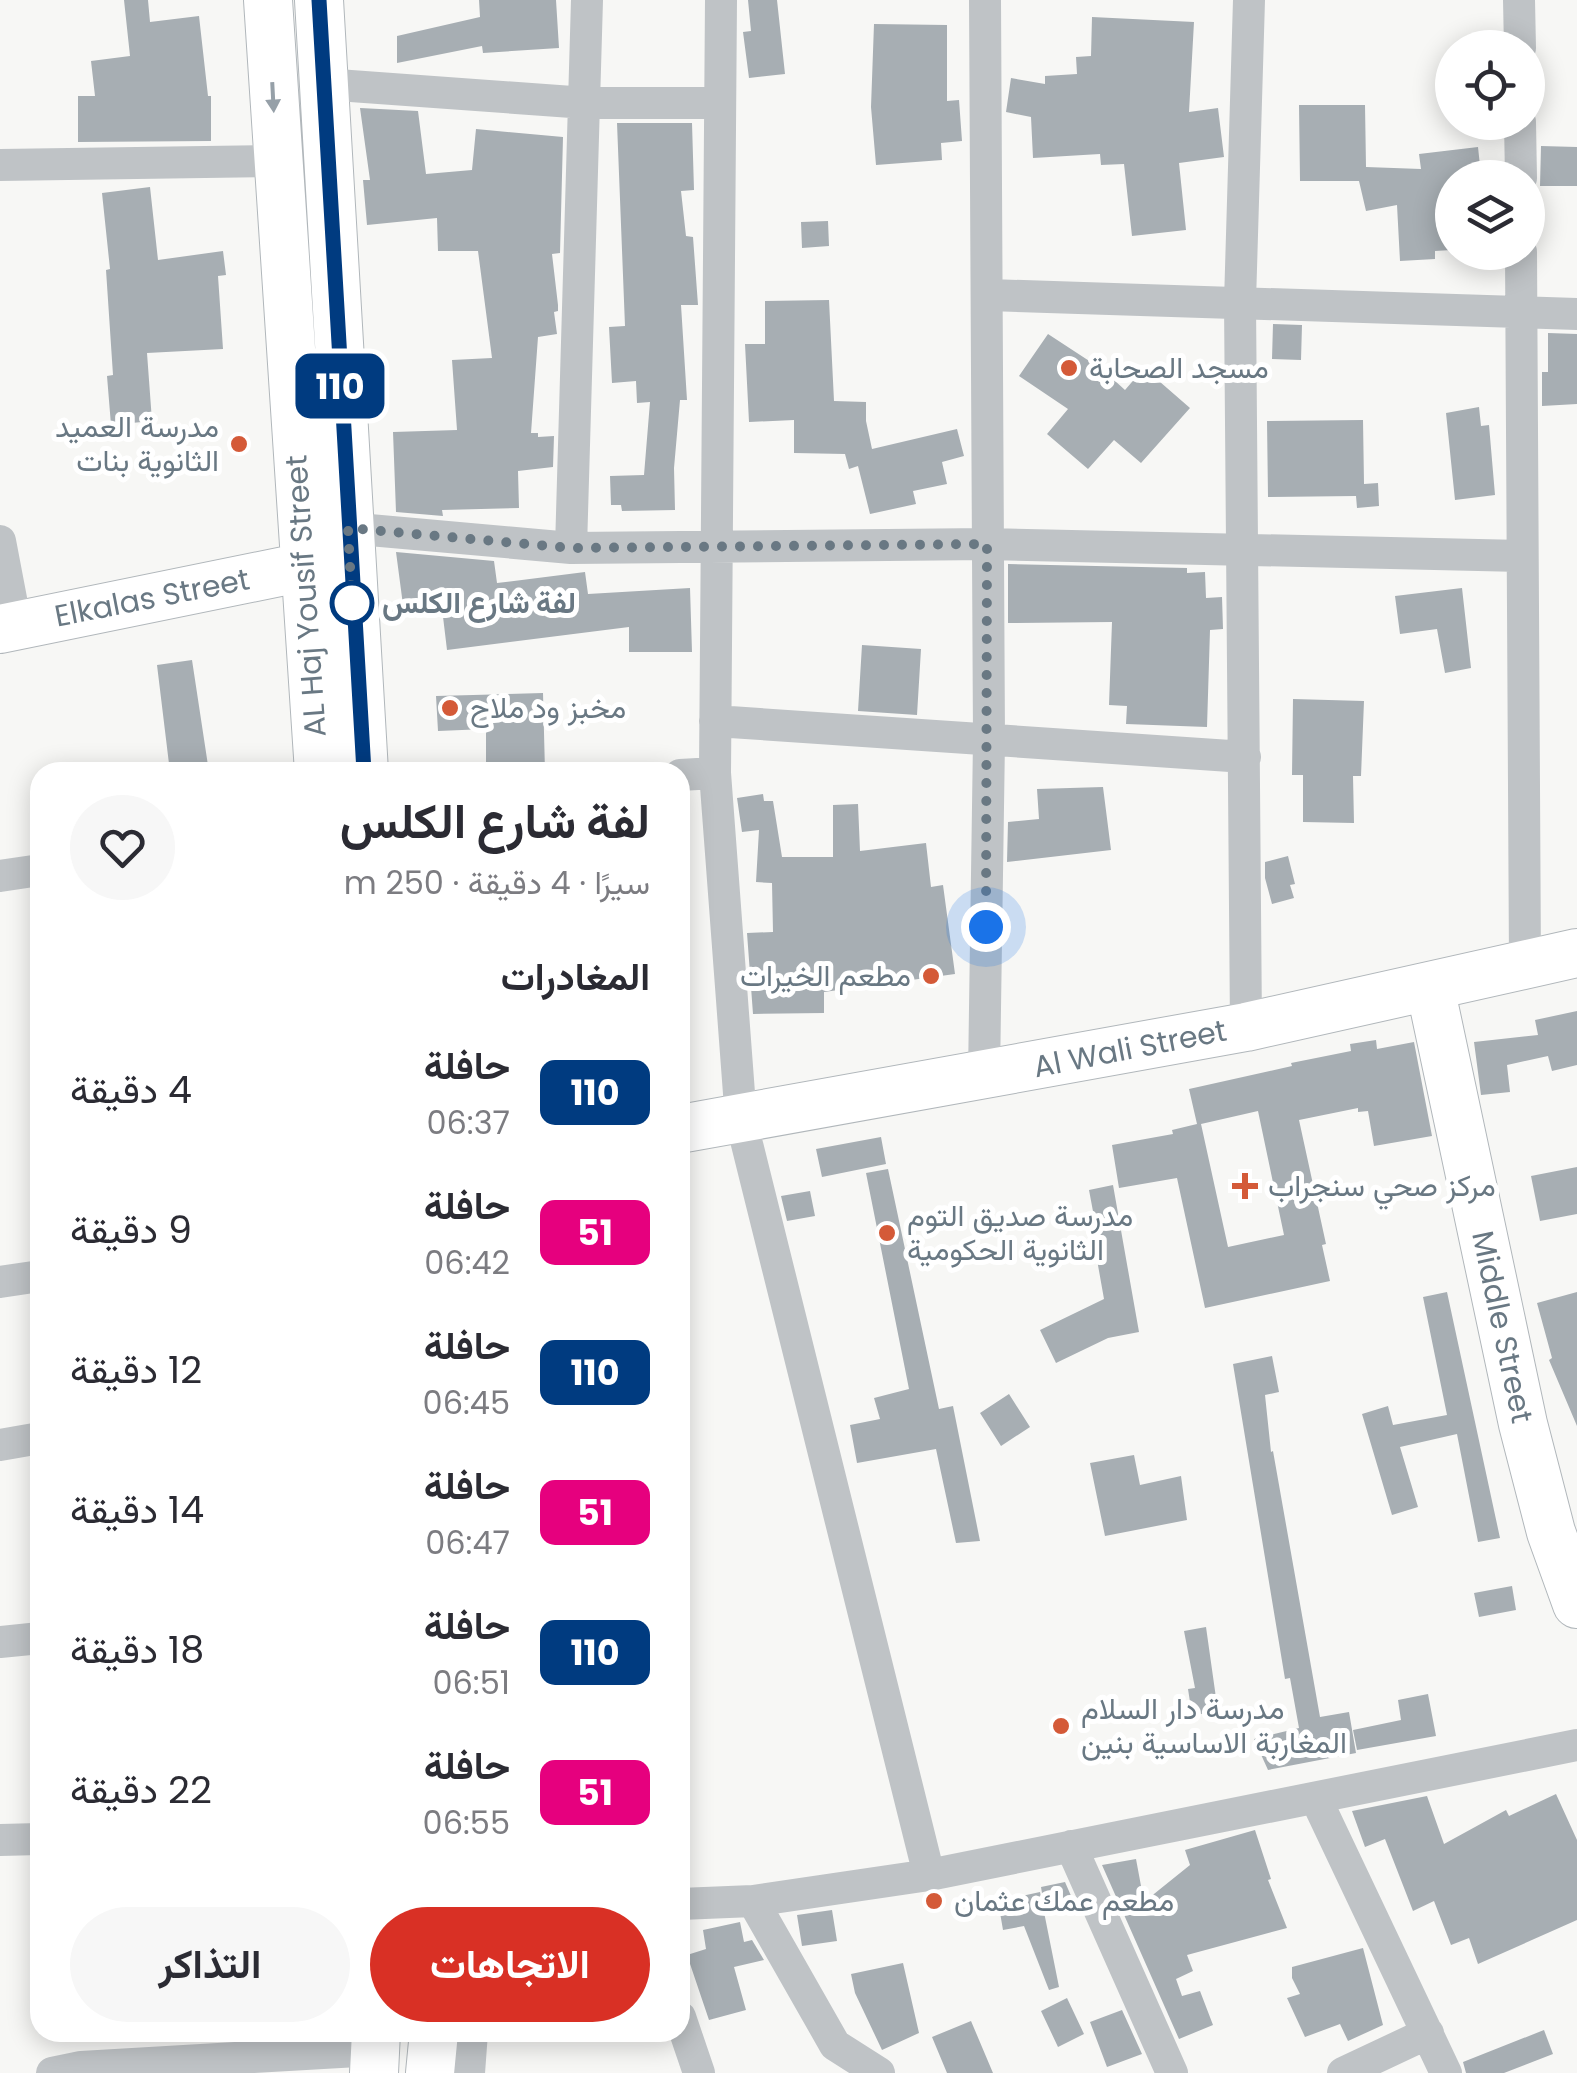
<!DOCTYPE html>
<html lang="ar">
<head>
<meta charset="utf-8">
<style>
  body { margin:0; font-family:Poppins,Vazirmatn,sans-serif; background:#f7f7f7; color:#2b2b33; direction:rtl; height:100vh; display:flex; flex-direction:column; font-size:38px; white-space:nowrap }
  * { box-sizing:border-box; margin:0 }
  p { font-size:32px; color:#7c7c81 }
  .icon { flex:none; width:55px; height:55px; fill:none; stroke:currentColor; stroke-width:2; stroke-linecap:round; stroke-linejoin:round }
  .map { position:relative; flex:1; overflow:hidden; direction:ltr }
  .panel { position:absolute; left:30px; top:762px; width:660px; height:1280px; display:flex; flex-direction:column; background:#fff; border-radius:30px; box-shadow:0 5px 25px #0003; direction:rtl }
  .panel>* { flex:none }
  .badge { padding:0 20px; border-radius:15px; font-size:35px; line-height:65px }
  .fabs { position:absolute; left:1435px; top:30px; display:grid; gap:20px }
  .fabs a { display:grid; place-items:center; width:110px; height:110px; border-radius:50%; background:#fff; box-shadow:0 5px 25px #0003; font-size:50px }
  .you { position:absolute; width:50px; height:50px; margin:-25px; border:8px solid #fff; border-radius:50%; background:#1a73e8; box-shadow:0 0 0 15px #1a73e833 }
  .map>.badge { position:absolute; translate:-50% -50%; box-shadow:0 0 0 5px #fff }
  h2 { padding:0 40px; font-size:38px; line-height:90px }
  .round { display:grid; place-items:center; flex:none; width:105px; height:105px; border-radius:52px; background:#f7f7f7 }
  .overview { display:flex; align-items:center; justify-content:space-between; height:170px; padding:0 40px }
  h1 { font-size:48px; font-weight:700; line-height:75px }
  .primary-button { display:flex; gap:20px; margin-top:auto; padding:20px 40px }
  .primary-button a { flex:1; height:115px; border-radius:60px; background:#d93025; color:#fff; font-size:40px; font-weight:700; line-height:115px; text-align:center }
  .primary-button a+a { background:#f7f7f7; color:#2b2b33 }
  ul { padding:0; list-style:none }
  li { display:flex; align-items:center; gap:30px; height:140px; padding:0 40px }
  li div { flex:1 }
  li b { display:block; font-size:38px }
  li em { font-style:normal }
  li .badge { min-width:110px; font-weight:700; text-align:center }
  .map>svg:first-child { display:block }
  .building { fill:#a7aeb3; fill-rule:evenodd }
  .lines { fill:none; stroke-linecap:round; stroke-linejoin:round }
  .secondary-casing { stroke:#b1b7bb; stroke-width:50 }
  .street { stroke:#bfc3c6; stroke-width:32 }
  .secondary { stroke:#fff; stroke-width:48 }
  .oneway { fill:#96a0a8 }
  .line-casing { stroke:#fff; stroke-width:22 }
  .line { stroke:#003b80; stroke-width:15 }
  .walk { stroke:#697883; stroke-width:10; stroke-dasharray:0 18 }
  .poi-dot { fill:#d45a38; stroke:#fff; stroke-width:4 }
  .stop-dot { fill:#fff; stroke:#003b80; stroke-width:5 }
  .labels { text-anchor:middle; stroke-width:10; stroke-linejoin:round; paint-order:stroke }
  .poi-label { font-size:30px; fill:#697883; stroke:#fff; text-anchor:start }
  .street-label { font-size:30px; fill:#697883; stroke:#fff }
  .stop-label { font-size:30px; font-weight:bold; fill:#697883; stroke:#fff; text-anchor:start }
</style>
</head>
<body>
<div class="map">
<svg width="1577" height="2073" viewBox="0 0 1577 2073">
  <rect width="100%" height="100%" fill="#f7f7f5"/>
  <path class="building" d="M124,0H148L150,22L199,16L208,96H211V141L78,142V96H95L91,61L130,56Z
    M479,0H556L559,48L483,53L482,46L397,63V36L480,17Z
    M748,0H777L785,74L749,78L743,32L751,31Z
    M1092,17L1194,22L1189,112L1218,108L1224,157L1179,163L1186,230L1132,236L1124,164L1101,165L1100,154L1033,158L1031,117L1006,112L1011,78L1045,84V76L1077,74L1076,57L1091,56Z
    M874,24L947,25V101L959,100L962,141L941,143L942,160L876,165L871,107Z
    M1299,105H1365L1366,167L1421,169L1419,154L1478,147L1481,175L1452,178V250L1435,251V259L1400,261L1397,205L1366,211L1359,181H1300Z
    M360,108L418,111L426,174L472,170L476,129L563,137L560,253L552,254L558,305V311L554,312L557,334L538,337L531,433H538V437L554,436L553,467L518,471L519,508L442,510L443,516L396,512L393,432L457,430L452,360L492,358L478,251H438L437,218L367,225L363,180H370Z
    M617,123H692L694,190L681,191L686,236L693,237L698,305H681L687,400H680L674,468L675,510L622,511L621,505H611L610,476L644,475L650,402L637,403L636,381L612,383L609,327L625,326Z
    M1541,146L1577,147V186H1540Z
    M150,187L158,260L223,251L226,275L218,276L223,349L147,353L152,421L111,425L107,376L113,375L106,270L110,269L102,193Z
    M828,221L829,246L802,248L801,222Z
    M829,300L834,401L866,402V421L872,449L957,429L964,456L942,462L947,484L913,491L916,504L870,514L858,466L849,469L845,454L794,453V420L749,422L745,344H765V301Z
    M1273,324L1302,325L1301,360L1272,359Z
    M1548,333L1577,334V404L1542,406V372H1548Z
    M1048,334L1103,370L1125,390L1144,368L1190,408L1141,463L1114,440L1088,469L1047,434L1068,409L1019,376Z
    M1479,407L1481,426L1489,425L1495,495L1455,500L1446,413Z
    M1363,420L1364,484L1378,483L1379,506L1357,508L1356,496L1268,497L1267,421Z
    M396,552L494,561L497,583L585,572L588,594L690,588L692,652H629V627L447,650L441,600L403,605Z
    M1008,564L1187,568V573L1205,572L1206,598L1222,597L1223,629L1210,630L1207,727L1126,724L1127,706L1109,705L1112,622L1008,623Z
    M1462,588L1471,668L1445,673L1437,629L1400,634L1395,596Z
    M862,645L921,649L917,715L858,711Z
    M192,660L209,772H170L157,665Z
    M543,693L545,772H486V729L438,731L436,696Z
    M1293,699L1364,701L1361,776H1353L1354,823L1303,822V775H1292Z
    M1103,787L1111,850L1007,862L1008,822L1039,819L1037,789Z
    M763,794L764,801H773L782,857H833V805L858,804L860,851L926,843L931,887L943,885L955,974L824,992V1013L753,1014L747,933L773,932L772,883L756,882L759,830L742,832L737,798Z
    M1288,856L1295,884L1290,885L1294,898L1272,904L1265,878V862Z
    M1577,1011V1065L1552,1071L1548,1056L1507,1065L1510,1092L1481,1095L1474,1042L1538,1035L1535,1020Z
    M1376,1040L1377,1049L1414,1042L1432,1136L1374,1146L1368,1111L1358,1112V1108L1299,1120L1326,1244L1322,1245L1330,1281L1205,1308L1177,1178L1119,1188L1112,1145L1173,1134L1172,1130L1197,1124L1189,1089L1292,1066L1291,1063L1351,1051L1350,1044ZM1258,1111L1284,1235L1228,1247L1201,1124Z
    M881,1137L886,1164L822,1177L816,1149Z
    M1577,1167V1214L1540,1221L1531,1176Z
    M888,1169L939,1409L953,1406L980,1541L956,1543L936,1449L857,1463L850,1425L880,1419L874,1398L909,1389L866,1173Z
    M1113,1185L1139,1332L1108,1338L1056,1363L1040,1330L1104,1299L1096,1254H1101L1089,1190Z
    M810,1191L815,1216L787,1221L781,1196Z
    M1447,1292L1500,1538L1478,1542L1457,1434L1400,1447L1418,1507L1392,1515L1362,1414L1388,1406L1393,1425L1447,1415L1423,1297Z
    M1577,1292V1426L1549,1360L1552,1358L1537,1303Z
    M1272,1356L1279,1392L1265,1395L1271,1452L1273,1451L1320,1717L1349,1712L1356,1753L1268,1770L1254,1739L1299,1728L1290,1678L1285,1679L1233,1364Z
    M1009,1394L1030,1427L1001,1446L980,1413Z
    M1134,1455L1140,1485L1181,1476L1187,1520L1105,1536L1090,1463Z
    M1512,1586L1516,1610L1479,1617L1474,1593Z
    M1206,1627L1218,1712L1192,1715L1188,1689L1195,1688L1184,1631Z
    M1428,1694L1436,1736L1357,1750L1353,1730L1401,1720L1398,1700Z
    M1556,1794L1577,1840V1920L1478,1964L1469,1938L1451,1945L1434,1901L1413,1911L1385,1839L1365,1847L1352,1811L1427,1796L1444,1844L1506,1810L1509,1816Z
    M1255,1830L1271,1879L1268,1880L1287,1928L1187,1955L1193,1971L1176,1979L1182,1996L1200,1991L1213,2025L1179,2039L1102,1865L1136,1859L1144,1902L1190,1865L1185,1850Z
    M1065,1882L1075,1905L1045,1911L1041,1887Z
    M1040,1892L1059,1987L1049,1990L1024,1926L1003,1930L998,1901Z
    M832,1910L837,1941L802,1946L797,1915Z
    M740,1922L744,1942L752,1940L764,1960L734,1967L746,2010L709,2020L687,1955L706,1949L703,1930Z
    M1363,1948L1383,2025L1348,2041L1340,2024L1305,2037L1287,1998L1300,1994L1292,1978V1967Z
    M903,1963L919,2033L882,2050L855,1993L851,1974Z
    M1067,1998L1084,2034L1058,2047L1041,2011Z
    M1122,2010L1142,2054L1107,2067L1090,2022Z
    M971,2021L993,2073H947L932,2037Z
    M1544,2030L1553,2054L1504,2073H1466L1463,2062Z"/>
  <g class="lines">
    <g class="secondary-casing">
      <path id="secondary" d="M268,0L319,772
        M319,0L364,772
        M0,629L304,567
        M1430,987L1523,1424L1551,1532L1577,1604
        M680,1129L1246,1027L1577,953
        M374,2073L376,2032
        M430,2073L434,2032"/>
    </g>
    <path class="street" d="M721,0L715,773L741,1120L929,1875
      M1519,0L1520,48
      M323,84L586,103H720
      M1520,122L1521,178
      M0,165L277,161
      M1521,252L1525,965
      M989,295L1577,314
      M347,528L571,548L987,544L1522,556
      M0,541L16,625
      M571,548L587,0
      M715,721L1245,757
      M680,775L715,773
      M0,876L40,870
      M1246,1027L1240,302L1249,0
      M984,1076L989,740L985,0
      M0,1282L40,1276
      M0,1445L40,1438
      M0,1642L40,1638
      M1316,1799L1446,2073
      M0,1840L40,1839
      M1071,1846L1172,2073
      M753,1901L835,2045L879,2073
      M680,1904L753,1901L929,1875L1577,1745
      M680,2017L699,2073
      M52,2073L81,2067L375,2050
      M469,2073L472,2032
      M1343,2073L1428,2033"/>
    <use href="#secondary" class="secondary"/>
  </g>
  <defs><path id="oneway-solid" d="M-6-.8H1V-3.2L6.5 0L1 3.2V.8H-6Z" transform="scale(2.5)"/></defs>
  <use class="oneway" href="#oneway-solid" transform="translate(273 97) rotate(87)"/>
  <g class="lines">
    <g class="line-casing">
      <path id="line" d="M319,0L364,772"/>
    </g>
    <use href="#line" class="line"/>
    <path class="walk" d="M352,603L348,528L571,548L987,544L986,927"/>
  </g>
  <g class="poi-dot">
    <circle cx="1069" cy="368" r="10"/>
    <circle cx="239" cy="444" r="10"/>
    <circle cx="450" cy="708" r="10"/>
    <circle cx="931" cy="976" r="10"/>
    <path d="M1240 1171h10v10h10v10h-10v10h-10v-10h-10v-10h10z"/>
    <circle cx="887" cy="1233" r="10"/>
    <circle cx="1061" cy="1726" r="10"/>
    <circle cx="934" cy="1901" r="10"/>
  </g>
  <circle class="stop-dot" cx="352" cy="603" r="20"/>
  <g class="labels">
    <g class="poi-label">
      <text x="1089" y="378">مسجد الصحابة</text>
      <text x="219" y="437" text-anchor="end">مدرسة العميد<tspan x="219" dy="34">الثانوية بنات</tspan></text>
      <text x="470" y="718">مخبز ود ملاح</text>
      <text x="911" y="986" text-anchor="end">مطعم الخيرات</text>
      <text x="1268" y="1196">مركز صحي سنجراب</text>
      <text x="907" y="1226">مدرسة صديق التوم<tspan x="907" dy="34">الثانوية الحكومية</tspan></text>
      <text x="1081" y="1719">مدرسة دار السلام<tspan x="1081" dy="34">المغاربة الاساسية بنين</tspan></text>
      <text x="954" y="1911">مطعم عمك عثمان</text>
    </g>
    <g class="street-label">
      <text transform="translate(306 596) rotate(-94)" y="10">AL Haj Yousif Street</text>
      <text transform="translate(152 598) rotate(-11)" y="10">Elkalas Street</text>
      <text transform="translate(1130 1049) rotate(-11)" y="10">Al Wali Street</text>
      <text transform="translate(1502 1327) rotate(78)" y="10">Middle Street</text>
    </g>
    <g class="stop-label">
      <text x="382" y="613">لفة شارع الكلس</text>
    </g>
  </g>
</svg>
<div class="fabs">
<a><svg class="icon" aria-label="locate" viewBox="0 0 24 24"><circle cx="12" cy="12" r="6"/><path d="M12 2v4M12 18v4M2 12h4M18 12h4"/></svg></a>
<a><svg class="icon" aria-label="layers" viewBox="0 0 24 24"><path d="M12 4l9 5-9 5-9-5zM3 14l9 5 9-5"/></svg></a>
</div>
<div class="you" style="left:986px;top:927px"></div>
<b class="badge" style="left:340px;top:386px;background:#003b80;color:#fff">110</b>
<section class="panel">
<div class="overview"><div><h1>لفة شارع الكلس</h1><p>سيرًا · 4 دقيقة · 250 m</p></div><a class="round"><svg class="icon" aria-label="heart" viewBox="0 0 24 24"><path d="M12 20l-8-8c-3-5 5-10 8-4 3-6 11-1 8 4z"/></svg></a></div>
<h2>المغادرات</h2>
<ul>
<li><span class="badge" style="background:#003b80;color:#fff">110</span><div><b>حافلة</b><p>06:37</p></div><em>4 دقيقة</em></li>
<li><span class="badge" style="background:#e6007e;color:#fff">51</span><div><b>حافلة</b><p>06:42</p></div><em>9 دقيقة</em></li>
<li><span class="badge" style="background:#003b80;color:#fff">110</span><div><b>حافلة</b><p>06:45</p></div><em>12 دقيقة</em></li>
<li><span class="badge" style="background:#e6007e;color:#fff">51</span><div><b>حافلة</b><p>06:47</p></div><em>14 دقيقة</em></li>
<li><span class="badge" style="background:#003b80;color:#fff">110</span><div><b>حافلة</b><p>06:51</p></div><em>18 دقيقة</em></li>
<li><span class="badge" style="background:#e6007e;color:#fff">51</span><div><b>حافلة</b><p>06:55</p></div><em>22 دقيقة</em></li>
</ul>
<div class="primary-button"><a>الاتجاهات</a><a>التذاكر</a></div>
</section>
</div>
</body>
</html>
